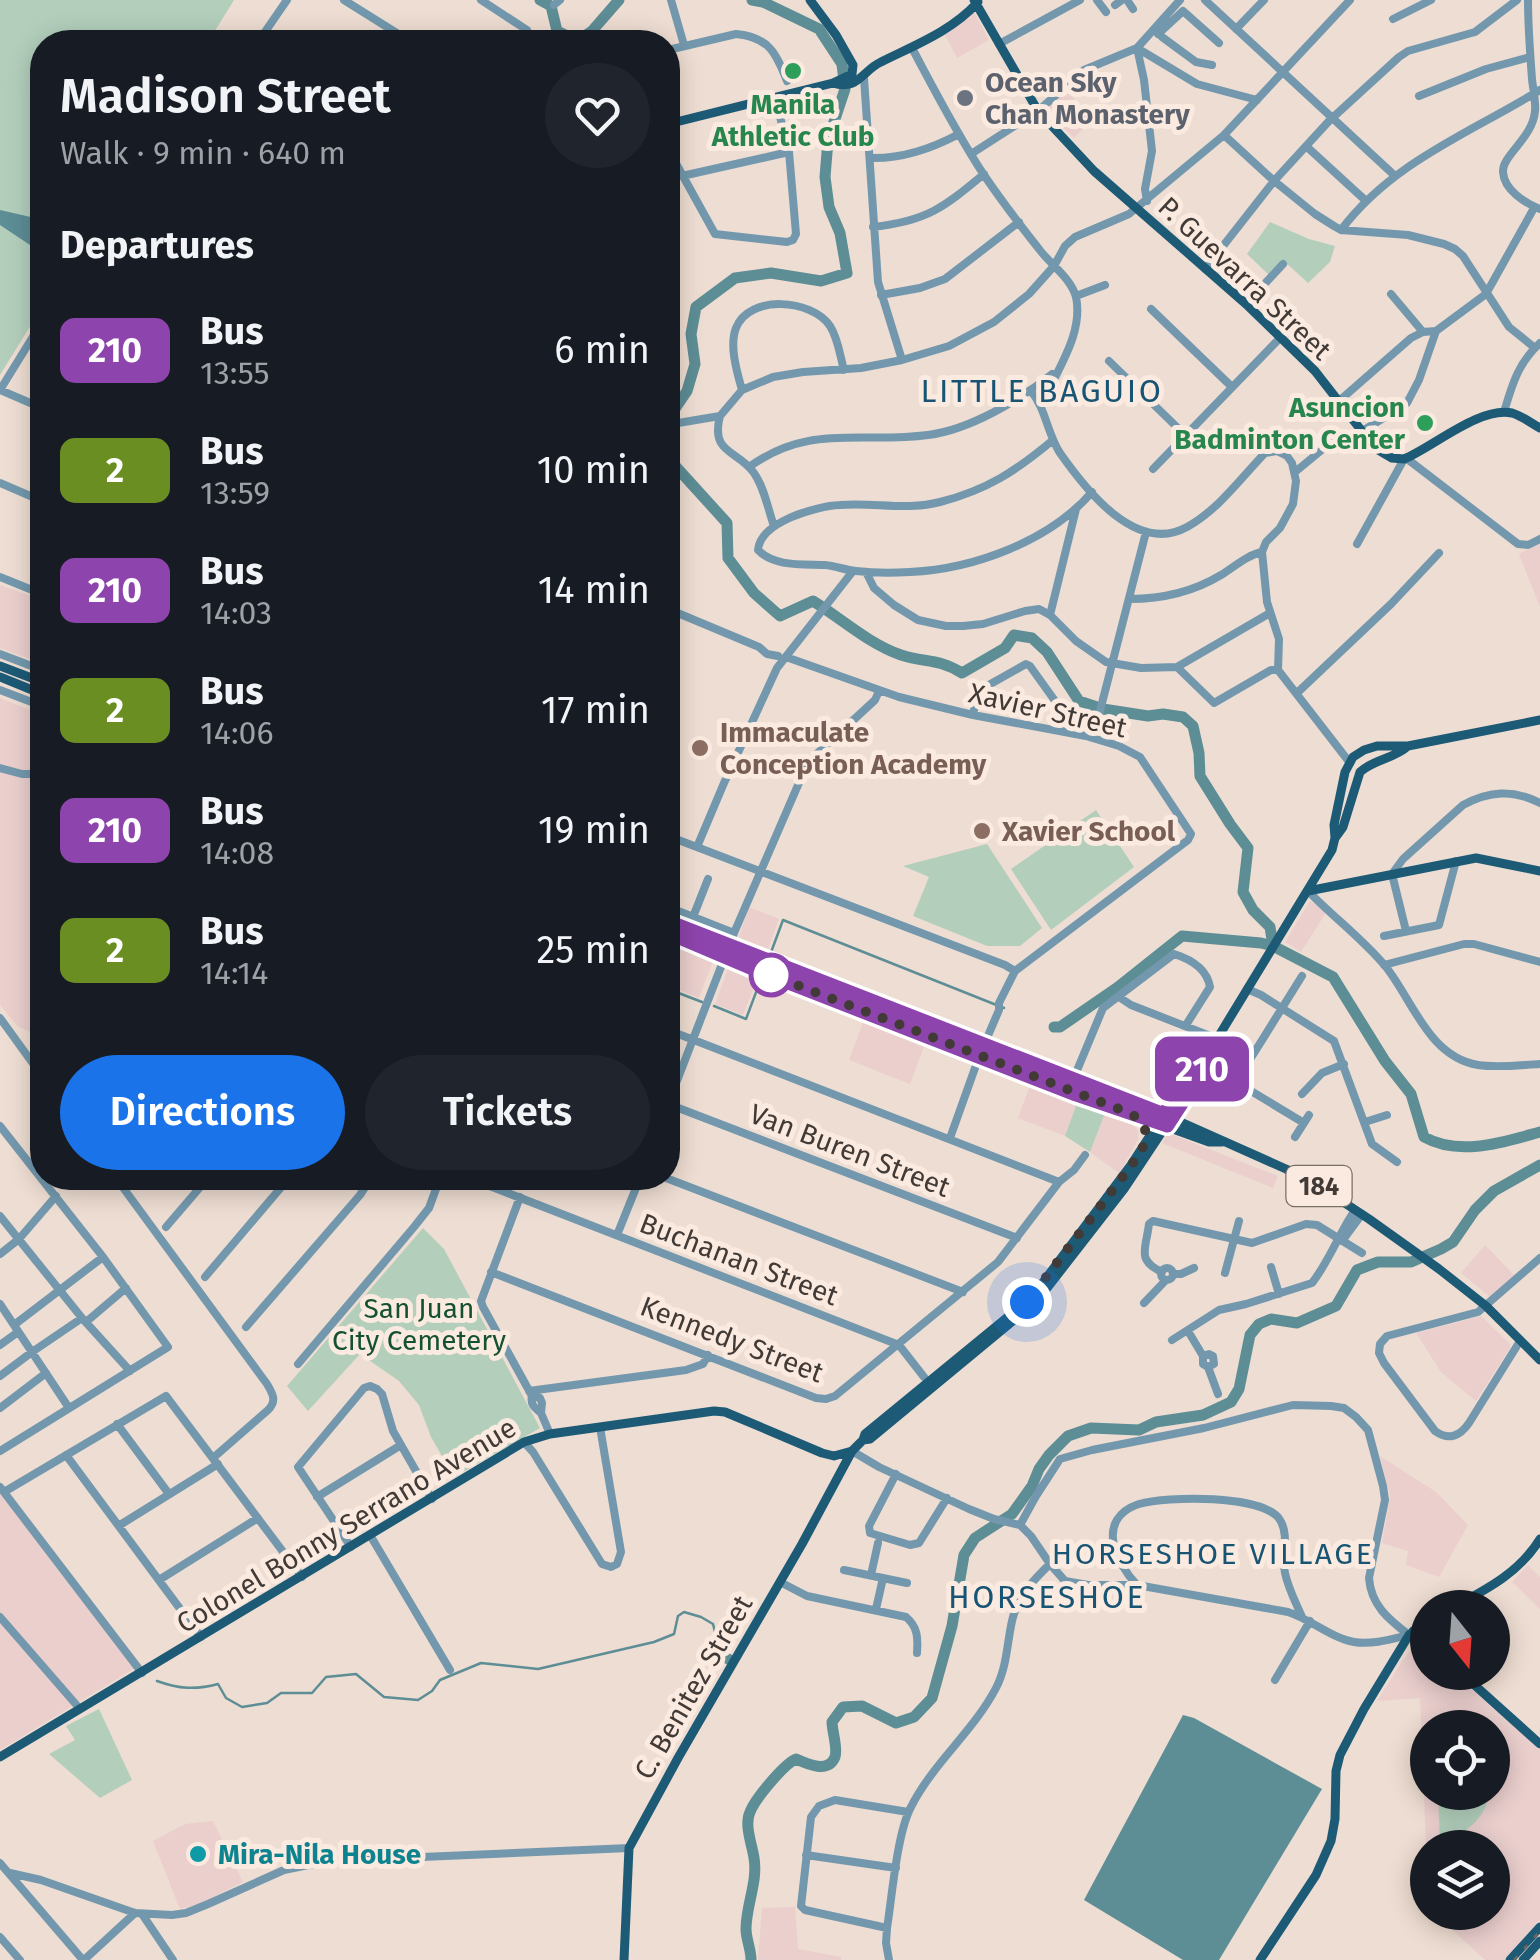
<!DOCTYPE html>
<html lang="en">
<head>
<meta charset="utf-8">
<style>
  body { margin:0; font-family:"Fira Sans",sans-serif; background:#20242c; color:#f1f3f6; height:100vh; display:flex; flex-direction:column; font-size:38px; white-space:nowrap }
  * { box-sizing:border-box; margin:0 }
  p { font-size:32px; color:#9ea1a6 }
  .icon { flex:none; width:55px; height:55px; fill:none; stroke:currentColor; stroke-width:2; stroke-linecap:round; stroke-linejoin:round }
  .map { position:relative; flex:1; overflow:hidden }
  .side { position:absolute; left:30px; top:30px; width:650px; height:1160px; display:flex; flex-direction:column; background:#171b24; border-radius:40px; box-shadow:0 5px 25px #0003 }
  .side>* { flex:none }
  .badge { padding:0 20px; border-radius:15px; font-size:35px; line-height:65px }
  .needle { width:65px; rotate:163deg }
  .tools { position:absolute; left:1410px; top:1590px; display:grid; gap:20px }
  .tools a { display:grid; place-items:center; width:100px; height:100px; border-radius:50%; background:#171b24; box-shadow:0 5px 25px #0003; font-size:50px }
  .you { position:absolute; width:50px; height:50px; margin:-25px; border:8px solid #fff; border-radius:50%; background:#1a73e8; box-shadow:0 0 0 15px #1a73e833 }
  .map>.badge { position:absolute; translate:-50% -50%; box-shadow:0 0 0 5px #fff }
  h2 { padding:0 30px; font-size:38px; line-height:90px }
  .round { display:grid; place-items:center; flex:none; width:105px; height:105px; border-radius:52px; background:#20242c }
  .summary { display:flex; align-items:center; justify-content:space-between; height:170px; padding:0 30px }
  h1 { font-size:48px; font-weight:600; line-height:75px }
  .action { display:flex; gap:20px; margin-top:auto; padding:20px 30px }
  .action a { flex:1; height:115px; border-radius:60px; background:#1a73e8; color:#fff; font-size:40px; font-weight:600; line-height:115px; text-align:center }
  .action a+a { background:#20242c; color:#f1f3f6 }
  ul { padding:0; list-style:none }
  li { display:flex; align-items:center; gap:30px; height:120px; padding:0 30px }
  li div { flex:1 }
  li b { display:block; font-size:38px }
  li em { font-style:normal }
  li .badge { min-width:110px; font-weight:700; text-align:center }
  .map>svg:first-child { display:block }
  .commercial { fill:#eacfcd; fill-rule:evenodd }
  .green { fill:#b3cfbc }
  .water { fill:#5d8d95 }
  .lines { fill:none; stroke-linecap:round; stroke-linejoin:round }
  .stream { stroke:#5d8d95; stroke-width:2.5 }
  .river { stroke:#5d8d95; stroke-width:11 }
  .minor { stroke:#7398ad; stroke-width:8 }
  .major { stroke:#1c5a76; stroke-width:9 }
  .rail { stroke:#6f655f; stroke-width:2.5; stroke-dasharray:5 10; stroke-linecap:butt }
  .line-casing { stroke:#fff; stroke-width:22 }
  .line { stroke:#8e44ad; stroke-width:15 }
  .walk { stroke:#413a36; stroke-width:10; stroke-dasharray:0 18 }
  .leisure-dot { fill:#2e9e5b; stroke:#fbeadf; stroke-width:4 }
  .worship-dot { fill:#6b7280; stroke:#fbeadf; stroke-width:4 }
  .education-dot { fill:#8d6e63; stroke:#fbeadf; stroke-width:4 }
  .stop-dot { fill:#fff; stroke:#8e44ad; stroke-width:5 }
  .culture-dot { fill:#0f9aa8; stroke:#fbeadf; stroke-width:4 }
  .labels { text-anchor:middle; stroke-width:10; stroke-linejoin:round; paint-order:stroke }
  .shield { fill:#fbeadf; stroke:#796f69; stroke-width:2.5 }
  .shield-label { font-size:25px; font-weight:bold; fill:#413a36 }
  .worship-label { font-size:28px; font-weight:bold; fill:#5b616d; stroke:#fbeadf; text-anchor:start }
  .leisure-label { font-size:28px; font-weight:bold; fill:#27864d; stroke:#fbeadf }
  .street-label { font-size:28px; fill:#413a36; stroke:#fbeadf }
  .education-label { font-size:28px; font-weight:bold; fill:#785e54; stroke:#fbeadf; text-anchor:start }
  .park-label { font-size:28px; fill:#145131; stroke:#fbeadf }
  .culture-label { font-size:28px; font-weight:bold; fill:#0d838f; stroke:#fbeadf; text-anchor:start }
  .neighbourhood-label { font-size:30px; letter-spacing:2.5px; fill:#185474; stroke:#fbeadf }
  .quarter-label { font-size:32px; letter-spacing:2.5px; fill:#185474; stroke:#fbeadf }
</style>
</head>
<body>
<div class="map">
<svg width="1540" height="1960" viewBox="0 0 1540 1960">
  <rect width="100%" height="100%" fill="#eeddd2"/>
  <path class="commercial" d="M974,12L989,40L957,58L944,33Z
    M1065,89L1093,119L1074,138L1046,111V107Z
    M1540,543V607L1519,554Z
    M0,585L42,600V663L0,648Z
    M0,698L42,715V1037L17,1026L0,1005Z
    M1310,901L1327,911L1301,952L1285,942Z
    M749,907L779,919L767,952L738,940Z
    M668,943L713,961L699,998L668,985Z
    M729,966L758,977L743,1015L715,1004Z
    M864,1020L925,1044L910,1084L849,1060Z
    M1030,1085L1077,1103L1065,1136L1018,1118Z
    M1105,1113L1128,1121L1138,1130V1140L1119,1173L1090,1152Z
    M1168,1133L1278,1176L1273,1188L1162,1143Z
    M1485,1245L1514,1275L1490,1297L1461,1273Z
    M1481,1316L1510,1344V1348L1476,1401L1441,1372L1416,1333Z
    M1380,1456L1436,1492L1468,1525L1439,1577L1406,1565L1408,1551L1382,1543L1390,1496Z
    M0,1492L135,1668L0,1750Z
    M1528,1565L1540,1577V1609L1512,1582Z
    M1419,1641L1427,1649L1428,1672L1453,1673L1540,1750V1920L1504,1960H1485L1434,1913L1492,1912V1848H1428L1427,1868L1420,1698L1377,1701L1404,1658ZM1428,1728H1492V1792H1428Z
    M213,1821L243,1882L198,1904L180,1909L153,1841L185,1824Z
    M795,1907L798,1949L841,1957V1960H758L762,1908Z"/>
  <path class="green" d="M0,0H234L208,42H42V307L0,375Z
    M1270,222L1309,239L1335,246L1330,262L1308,283L1284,261L1270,276L1247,254Z
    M1096,810L1134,867L1051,930L1011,869Z
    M987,844L1042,928L1020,946H987L913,916L929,877L903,866Z
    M1077,1103L1105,1113L1090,1152L1065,1136Z
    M423,1228L444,1249L540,1428L454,1477L431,1437L419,1405L399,1381L360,1354L308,1411L287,1386Z
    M99,1709L132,1780L100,1798L49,1754L75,1740L66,1726Z
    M1438,1793H1490C1484,1821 1466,1833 1440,1843Z"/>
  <path class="water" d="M0,210L35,218L42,223V253L0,225Z
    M1183,1715L1194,1718L1322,1789L1219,1960H1183L1084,1900Z"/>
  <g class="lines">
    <path class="stream" d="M770,955L783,920L1004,1008
      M668,989L702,1002
      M714,1006L746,1019L761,979
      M157,1681C179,1689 196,1690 218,1684L226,1698L242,1707L267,1703L281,1693H312L326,1677L356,1674L384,1697L418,1700L432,1691L440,1680L481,1663L538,1669L654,1642L674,1634L678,1616L684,1612L701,1617L713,1624L721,1655"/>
    <path class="river" d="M540,0L551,6L557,31L577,41L592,31L619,0
      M668,419L687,391L695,364L691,334L696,307L735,278L771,273L821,281L847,273L840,233L829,207L825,177L828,140L845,89L842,64L819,29L763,2L752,0
      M668,458L727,523L728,558L754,593L780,616L813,601C842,619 869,644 901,655C926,663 937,658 962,673L1005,648L1014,635L1032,638L1047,652L1079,701L1103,709L1148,716L1163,714L1183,717L1193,726L1199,753L1200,776L1230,824L1248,848L1243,892L1253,910L1270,927L1273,946
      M1054,1027H1060L1118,987L1182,936L1261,943L1273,946L1333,977L1385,1061L1411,1094L1424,1137C1460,1157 1504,1142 1540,1132
      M721,1655L730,1660
      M751,1960C751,1949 746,1939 746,1929C746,1905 758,1882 754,1858C752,1844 744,1825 750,1812C755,1799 784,1764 796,1759C807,1764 828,1774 835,1757C838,1748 832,1731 832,1722L843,1707L862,1706L896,1723L914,1717L932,1698L952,1626L964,1555L975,1538L1012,1514L1032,1486L1039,1469L1049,1455L1068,1436L1091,1428L1139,1430L1156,1422L1203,1415L1231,1402L1239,1389L1250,1335L1259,1324L1271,1319L1297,1323L1336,1306L1357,1270L1378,1262H1411L1441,1249L1453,1242L1475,1210L1494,1191L1540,1165"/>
    <path class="minor" d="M344,0L411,42
      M481,0L527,30L530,38L527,42
      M671,0L684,45
      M1097,0L1106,12
      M1127,0L1133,9
      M1205,0L1394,175
      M1528,0C1528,27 1530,53 1532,79C1533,89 1536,101 1535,111C1533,138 1502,155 1503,172C1504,190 1525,203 1540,209
      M554,5L560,0
      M1115,5L1122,0
      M1393,19L1431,0
      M1236,29L1264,0
      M1158,34L1183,11L1219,43
      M1162,37L1196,62L1212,65
      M258,42L287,0
      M999,44L1080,0
      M912,48C935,91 957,134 984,175C1001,200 1020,225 1039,249C1050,264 1071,278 1076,297C1084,335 1055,372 1042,405
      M1137,48L1144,80L1152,151L1145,189L1147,201
      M1137,48L1197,84L1257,100
      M668,50L736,34C769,37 776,53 787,81
      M864,78L878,282L902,360
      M1419,96L1486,69L1530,57
      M1224,135L1273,180L1315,214L1334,226L1341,230L1408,235L1444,244L1455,249L1463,256L1509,327L1535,348
      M1306,146L1365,200
      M668,149L715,234L787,242L793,240L796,234L789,152L775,97
      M971,154L1038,111L1084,70L1137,48L1180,0
      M870,158C902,159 931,149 959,134
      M682,176L789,152
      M873,227C927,221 943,208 984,174
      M1341,230C1392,162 1470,133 1540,90
      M1205,269L1274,181L1329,121L1399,57L1408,51L1475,32L1517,0
      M1391,294L1423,332
      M881,295L920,288L945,279L1019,222
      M1076,296L1105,285
      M1246,304L1283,264
      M1151,309L1232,387
      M1109,361L1185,435
      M0,390L42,322
      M0,390L42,408
      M742,390C737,372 729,346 736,328C749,294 812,299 830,326C838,338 840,356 844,370
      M1031,391C1046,409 1047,433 1060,453C1086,490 1136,555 1187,527C1218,510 1241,478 1265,453L1277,451L1287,456L1292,463L1296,481L1293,504L1280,528L1266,542L1262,552L1267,602L1279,639L1278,670L1350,763
      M1339,401L1411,338L1423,332L1436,331
      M1504,412C1512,385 1518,363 1540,343
      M720,416C710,454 738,450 754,473C764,487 768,509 774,526
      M672,424L720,416L742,390L773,377L803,372L861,368L902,360L949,346L994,322L1029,294L1054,266L1065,246L1075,237L1129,214L1224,135L1350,0
      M1053,440C1016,471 987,490 940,502C906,511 874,502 840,505C816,506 760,522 758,550C774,567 803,564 825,565C836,566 845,570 856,571C873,573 893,573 910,572C974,569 1050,541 1092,492
      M1406,458L1518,544L1528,545L1540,539
      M749,467C810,423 860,444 928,435C969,430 1020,400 1052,374
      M1153,469L1281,337
      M1295,472L1329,444L1361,432L1407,403L1419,380L1436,331L1486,294L1534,208
      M0,483L42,501
      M1357,544L1404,459
      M866,572L874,588L894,605L918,620L946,626H963L983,624L1025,611L1039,609L1050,615L1076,641L1106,662L1141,668L1177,667L1270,613
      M0,577L42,594
      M1129,599C1162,599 1193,592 1221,575C1234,567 1247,555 1262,552
      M668,609L759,647L767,654L778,656
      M1050,615L1076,509
      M0,654L42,670
      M786,657L899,697L973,715L1086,736L1119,746L1140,757L1191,834L1188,840L1015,971L999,1003V1010L984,1045
      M1177,667L1214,703L1271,670H1278
      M0,690L42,706
      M1297,693L1391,604L1439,553
      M973,715L978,691L1026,664L1030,666L1063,712L1060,730
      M1093,738L1146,532
      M0,768L22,774H42
      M668,836L1005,965L1015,971
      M697,847L724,783L777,668L853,571
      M1308,891C1333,917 1363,939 1386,967C1413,1001 1429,1057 1478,1065C1498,1068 1520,1065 1540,1064
      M668,907L734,933
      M693,917L708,879
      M1406,931L1392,874L1403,859L1463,805C1489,791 1513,789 1540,803
      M1384,936L1439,925L1456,861
      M1384,965L1464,944H1474L1540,962
      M1247,989L1261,995L1334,1041L1372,1144L1397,1162
      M1119,997L1131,1005L1218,1039
      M0,1018L42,1076
      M668,1030L1059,1182
      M1249,1061L1302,976
      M1203,1062L1304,1123
      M1073,1080L1103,1008L1174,954C1190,959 1207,969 1210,987L1186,1025
      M1302,1094L1322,1073L1344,1064
      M668,1104L734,933L808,762L875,700L879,691
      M668,1104L1017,1238
      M1365,1122L1387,1115
      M0,1126L103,1257L168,1347L0,1451
      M1295,1137L1309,1115
      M950,1138L975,1068
      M116,1178L267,1384C273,1394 277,1401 268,1410L213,1458
      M469,1178L899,1345L924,1377
      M666,1178L963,1292
      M520,1197L481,1301L483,1307L532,1396C530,1405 535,1408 541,1413
      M0,1216L82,1318L130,1371
      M166,1227L208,1178
      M617,1235L640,1178
      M1342,1241L1362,1214
      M0,1254L19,1239L56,1196
      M1271,1267L1279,1294
      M1161 1274a6 6 0 1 1 12 0a6 6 0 1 1-12 0Z
      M491,1272L816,1398L826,1399L835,1396L998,1262L1059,1182L1074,1170L1085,1155
      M1162,1272C1136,1260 1146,1249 1149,1224L1153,1221L1252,1243L1306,1224L1317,1225L1362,1253
      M1225,1273L1239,1221
      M1173,1274H1181L1194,1268
      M205,1277L289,1178
      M1144,1303L1166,1280
      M0,1304L69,1408
      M86,1322L126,1288
      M14,1325L103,1257
      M246,1327L360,1195L371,1178
      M1188,1331L1203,1356V1364L1208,1367L1214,1364L1213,1356L1209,1354L1203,1356
      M1172,1340L1219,1310L1246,1304L1312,1283C1330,1260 1339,1233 1355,1210
      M1520,1341L1469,1423C1460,1436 1449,1441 1435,1431L1384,1363L1379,1353L1380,1344L1387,1336L1478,1312L1540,1258
      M0,1345L18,1332
      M298,1364L414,1227L429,1208L440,1178
      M1208,1367L1218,1394
      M0,1376L32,1352L82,1318
      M529,1391L686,1370L703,1364L708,1355
      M532,1396L540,1398L542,1403L541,1413L550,1434
      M0,1408L46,1373
      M117,1424L169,1494
      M524,1442L533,1452L602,1564L611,1567L617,1564L621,1552L600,1427
      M852,1451L879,1467L969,1509L994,1519L1020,1525L1031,1536L1050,1564L1065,1581L1088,1585H1137L1288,1612C1310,1619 1331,1638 1354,1642C1372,1645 1392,1639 1409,1635
      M66,1455L201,1637
      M896,1474L869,1526L870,1533L910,1545L919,1543L947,1498
      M0,1487L142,1673
      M4,1492L166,1396L302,1577
      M317,1497L401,1445
      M120,1525L218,1464
      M1020,1525L1036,1496L1060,1459L1092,1450L1204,1428L1293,1405L1331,1406L1344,1408L1356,1417L1368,1430L1383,1486L1385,1500L1369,1578C1371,1605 1388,1619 1409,1635
      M370,1535L450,1670
      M351,1547L298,1467L364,1388L370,1386L377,1389L382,1394L393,1431L432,1499
      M844,1570L907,1583
      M871,1575L878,1543
      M159,1580L258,1518
      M780,1582L807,1596L906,1617C918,1627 918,1638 917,1653
      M1137,1585C1115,1562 1095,1519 1139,1504C1166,1496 1264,1494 1280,1520C1290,1536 1281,1556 1285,1573C1288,1588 1296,1603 1302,1617
      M876,1609L883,1578
      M0,1617L80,1709
      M1275,1680L1310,1621
      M806,1855L896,1868
      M0,1863L83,1960
      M10,1873L41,1880L135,1913L172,1915L186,1913L208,1904L284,1870L328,1861L629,1848
      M142,1914L173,1960
      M887,1928L805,1910L801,1906L811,1817L819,1806L835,1800L908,1812
      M0,1937L20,1960
      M84,1960L135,1913
      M889,1960L886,1943L887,1928C892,1897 897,1833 911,1807C933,1763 973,1732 996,1688C1007,1667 1007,1643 1012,1621C1017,1598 1033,1580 1050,1564"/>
    <path class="major" d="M810,0L836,35L853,65
      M974,0L1038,111L1094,171L1246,304L1315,371L1375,448L1392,458L1404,459C1433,447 1480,406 1512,413C1522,416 1531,423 1540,428
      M833,83C858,91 863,70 881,62C915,45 952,31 978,2
      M668,124L833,83L852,74L853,65
      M0,666L42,682
      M0,677L42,694
      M1335,838L1334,825L1345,772L1353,757L1364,750L1377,746H1408L1540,720
      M1308,891L1476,858L1540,871
      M668,922L1050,1071L1156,1111L1286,1169L1322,1188L1369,1219L1439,1269L1486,1306L1540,1360
      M668,932L760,971L1076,1094L1209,1142H1222
      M863,1440L870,1439L1037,1301L1124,1189L1195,1082L1203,1062L1332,850L1335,838L1343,827L1360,772C1374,759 1394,759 1408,746
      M1452,1608C1487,1589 1519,1573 1540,1539
      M1413,1631L1428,1643
      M1460,1672L1540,1744
      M0,1757L524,1442L550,1434L714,1411L725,1412L822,1453L834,1456L852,1451
      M624,1960L629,1848L678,1758L802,1544L852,1451L863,1440L865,1434L1032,1297L1131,1165L1192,1071L1202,1065
      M1260,1960L1316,1875L1331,1841L1335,1819L1336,1771L1340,1755L1364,1709L1409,1635L1428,1622
      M1510,1960L1540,1927
      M1523,1960L1540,1941"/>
    <path class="rail" d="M1514,1960L1540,1931"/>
  </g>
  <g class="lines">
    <g class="line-casing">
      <path id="line" d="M668,922L1164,1115L1192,1072L1202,1065V1071L1167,1125L1076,1094L760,971L668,932"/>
    </g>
    <use href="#line" class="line"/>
    <path class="walk" d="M771,975L768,974L1132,1114C1156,1134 1145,1144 1131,1166L1027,1302"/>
  </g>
  <g class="leisure-dot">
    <circle cx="793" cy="71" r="10"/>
    <circle cx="1425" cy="423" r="10"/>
  </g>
  <circle class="worship-dot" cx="965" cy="98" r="10"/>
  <g class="education-dot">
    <circle cx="700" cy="748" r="10"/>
    <circle cx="982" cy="831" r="10"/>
  </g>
  <circle class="stop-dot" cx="771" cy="975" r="20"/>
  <circle class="culture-dot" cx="198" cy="1854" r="10"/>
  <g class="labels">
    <rect class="shield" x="1286.5" y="1166" width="65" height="40" rx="8"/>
    <g class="shield-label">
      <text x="1319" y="1195">184</text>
    </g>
    <g class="worship-label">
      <text x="985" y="92">Ocean Sky<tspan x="985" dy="32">Chan Monastery</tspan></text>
    </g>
    <g class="leisure-label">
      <text x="793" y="114">Manila<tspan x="793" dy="32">Athletic Club</tspan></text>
      <text x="1405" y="417" text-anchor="end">Asuncion<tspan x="1405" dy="32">Badminton Center</tspan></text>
    </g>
    <g class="street-label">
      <text transform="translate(1245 278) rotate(43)" y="10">P. Guevarra Street</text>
      <text transform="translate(1048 710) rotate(13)" y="10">Xavier Street</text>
      <text transform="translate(850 1150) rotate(21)" y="10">Van Buren Street</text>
      <text transform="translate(739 1259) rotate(21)" y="10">Buchanan Street</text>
      <text transform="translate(732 1339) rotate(21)" y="10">Kennedy Street</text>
      <text transform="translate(346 1525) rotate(-31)" y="10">Colonel Bonny Serrano Avenue</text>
      <text transform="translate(693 1687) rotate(-60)" y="10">C. Benitez Street</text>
    </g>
    <g class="education-label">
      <text x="720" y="742">Immaculate<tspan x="720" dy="32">Conception Academy</tspan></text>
      <text x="1002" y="841">Xavier School</text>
    </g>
    <g class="park-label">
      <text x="419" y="1318">San Juan<tspan x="419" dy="32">City Cemetery</tspan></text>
    </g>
    <g class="culture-label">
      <text x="218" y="1864">Mira-Nila House</text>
    </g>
    <g class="neighbourhood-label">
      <text x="1213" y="1564">HORSESHOE VILLAGE</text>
    </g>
    <g class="quarter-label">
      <text x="1042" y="402">LITTLE BAGUIO</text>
      <text x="1047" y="1608">HORSESHOE</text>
    </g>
  </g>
</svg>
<div class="tools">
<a><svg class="needle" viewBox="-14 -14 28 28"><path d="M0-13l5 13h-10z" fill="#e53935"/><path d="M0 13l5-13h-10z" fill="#9ea1a6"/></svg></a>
<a><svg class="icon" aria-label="locate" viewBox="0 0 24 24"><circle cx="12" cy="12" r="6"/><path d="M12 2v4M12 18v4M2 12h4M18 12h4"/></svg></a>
<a><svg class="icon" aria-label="layers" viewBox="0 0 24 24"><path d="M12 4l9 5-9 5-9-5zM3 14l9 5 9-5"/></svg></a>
</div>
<div class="you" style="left:1027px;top:1302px"></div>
<b class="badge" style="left:1202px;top:1069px;background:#8e44ad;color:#fff">210</b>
<section class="side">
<div class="summary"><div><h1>Madison Street</h1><p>Walk · 9 min · 640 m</p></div><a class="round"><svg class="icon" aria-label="heart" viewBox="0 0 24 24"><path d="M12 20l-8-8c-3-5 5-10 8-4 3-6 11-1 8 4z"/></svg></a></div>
<h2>Departures</h2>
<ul>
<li><span class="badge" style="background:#8e44ad;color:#fff">210</span><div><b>Bus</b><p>13:55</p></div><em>6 min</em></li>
<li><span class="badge" style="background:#6b8e23;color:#fff">2</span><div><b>Bus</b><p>13:59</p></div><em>10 min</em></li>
<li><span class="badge" style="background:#8e44ad;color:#fff">210</span><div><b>Bus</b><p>14:03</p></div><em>14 min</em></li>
<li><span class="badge" style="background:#6b8e23;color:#fff">2</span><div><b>Bus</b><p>14:06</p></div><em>17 min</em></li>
<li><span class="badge" style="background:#8e44ad;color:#fff">210</span><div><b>Bus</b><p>14:08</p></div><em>19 min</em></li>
<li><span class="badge" style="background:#6b8e23;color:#fff">2</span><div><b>Bus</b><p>14:14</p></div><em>25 min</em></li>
</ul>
<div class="action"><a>Directions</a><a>Tickets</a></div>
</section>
</div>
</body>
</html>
